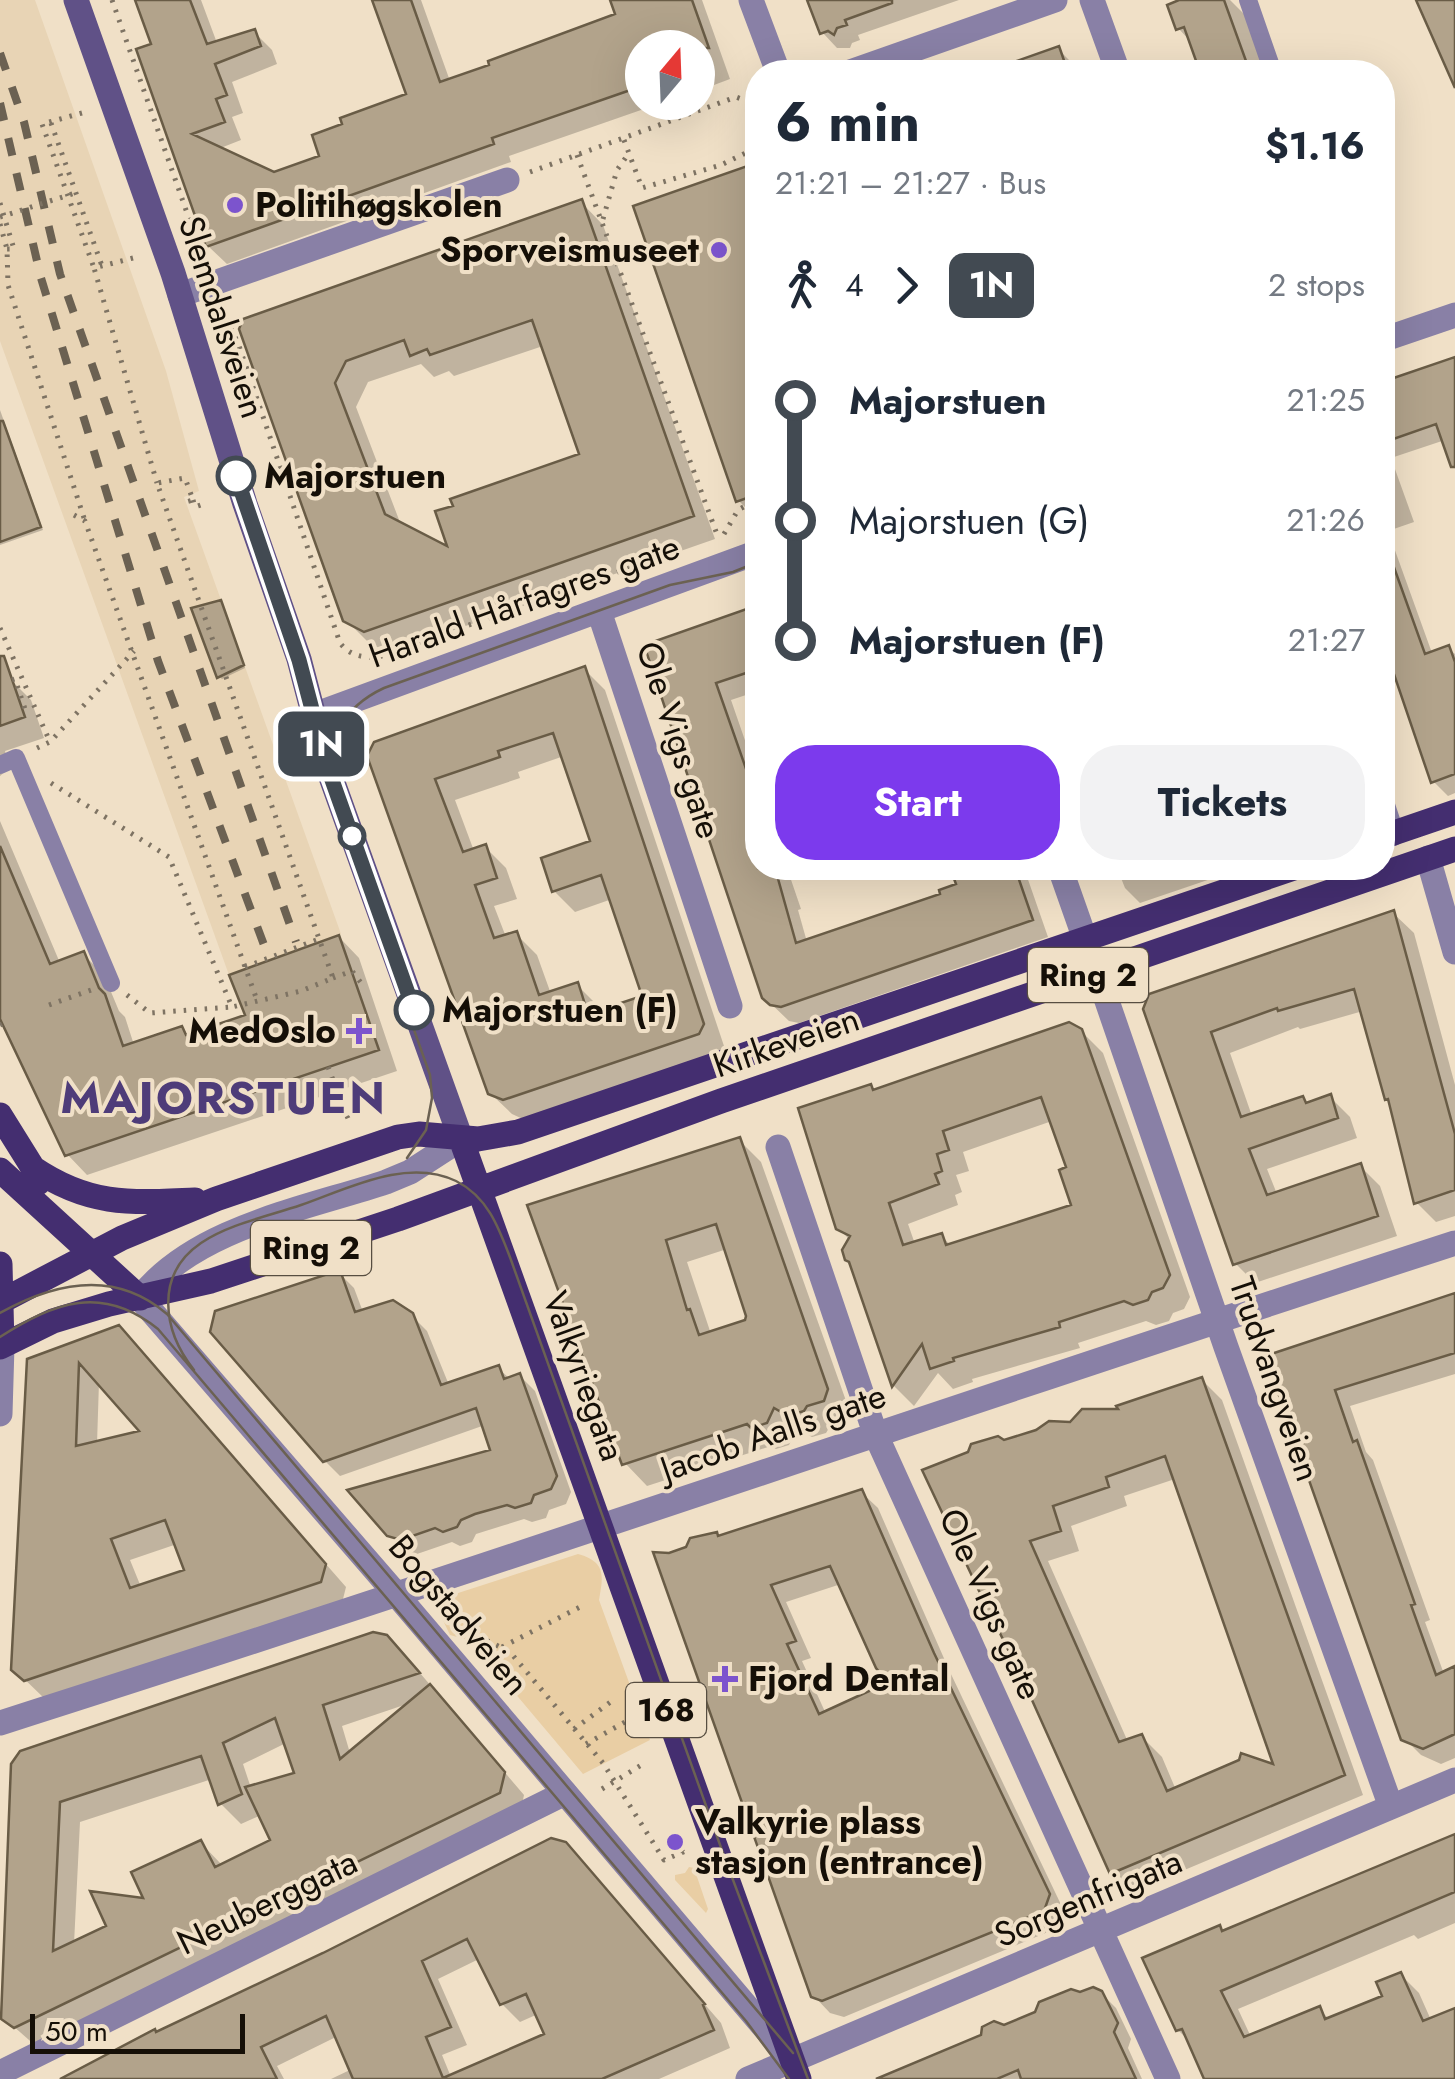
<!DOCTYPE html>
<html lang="en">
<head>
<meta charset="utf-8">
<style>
  body { margin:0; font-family:Jost,sans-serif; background:#f2f2f3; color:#1f2937; height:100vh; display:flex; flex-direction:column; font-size:38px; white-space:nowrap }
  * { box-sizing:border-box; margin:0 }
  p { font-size:32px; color:#747a83 }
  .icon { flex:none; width:55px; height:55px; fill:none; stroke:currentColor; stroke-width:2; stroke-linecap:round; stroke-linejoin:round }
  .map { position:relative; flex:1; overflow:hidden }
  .panel { position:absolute; left:745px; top:60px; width:650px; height:820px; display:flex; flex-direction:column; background:#fff; border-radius:40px; box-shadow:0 10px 40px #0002 }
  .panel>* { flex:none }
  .badge { padding:0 20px; border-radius:15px; font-size:35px; line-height:65px }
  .needle { width:65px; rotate:19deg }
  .tools { position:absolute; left:625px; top:30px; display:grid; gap:20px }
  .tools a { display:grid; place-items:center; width:90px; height:90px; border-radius:50%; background:#fff; box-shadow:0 10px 40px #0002; font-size:50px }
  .scale { position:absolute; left:30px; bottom:25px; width:215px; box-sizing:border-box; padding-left:10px; border:5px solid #150f07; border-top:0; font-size:28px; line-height:35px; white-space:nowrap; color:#150f07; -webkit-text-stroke:8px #f0e0c7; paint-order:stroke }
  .map>.badge { position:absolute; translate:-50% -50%; box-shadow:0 0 0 5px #fff }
  .legs { display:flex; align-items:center; gap:15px; height:110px; padding:0 30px; font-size:32px }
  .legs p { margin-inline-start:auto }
  .summary { display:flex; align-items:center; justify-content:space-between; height:170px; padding:0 30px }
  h1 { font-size:55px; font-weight:700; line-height:75px }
  .action { display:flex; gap:20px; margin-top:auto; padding:20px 30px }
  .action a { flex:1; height:115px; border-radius:40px; background:#7c3aed; color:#fff; font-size:40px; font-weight:700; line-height:115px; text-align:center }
  .action a+a { background:#f2f2f3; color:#1f2937 }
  ul { padding:0 30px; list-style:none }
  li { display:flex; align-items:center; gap:35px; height:120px; font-size:38px }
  li i { display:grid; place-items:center; width:15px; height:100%; margin:0 12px; background:currentColor }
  li i::after { content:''; width:25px; height:25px; margin:-12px; border:8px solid; border-radius:50%; background:#fff }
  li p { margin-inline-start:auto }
  li:first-child i { background:linear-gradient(#0000 50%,currentColor 0) }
  li:last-child i { background:linear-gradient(currentColor 50%,#0000 0) }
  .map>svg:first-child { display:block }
  .built { fill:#e8d4b5 }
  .green { fill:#e9cea4 }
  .shadow { fill:#0003; fill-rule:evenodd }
  .building { fill:#b2a38b; stroke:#695c46; stroke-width:2.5; fill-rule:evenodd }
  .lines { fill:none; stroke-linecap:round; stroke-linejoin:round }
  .path { stroke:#7e7363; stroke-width:5; stroke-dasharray:2.5 8; stroke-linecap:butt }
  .service { stroke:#8980a6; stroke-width:18 }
  .minor { stroke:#8980a6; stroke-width:25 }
  .tertiary { stroke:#8980a6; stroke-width:25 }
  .secondary { stroke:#605187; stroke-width:25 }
  .primary { stroke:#442e70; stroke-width:25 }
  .tram { stroke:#6b6152; stroke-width:2.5 }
  .rail { stroke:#6b6152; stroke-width:8; stroke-dasharray:18 18; stroke-linecap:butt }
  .path-bridge { stroke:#7e7363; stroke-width:5; stroke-dasharray:2.5 8; stroke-linecap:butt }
  .line-1-casing { stroke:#fff; stroke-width:22 }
  .line-1 { stroke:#424a52; stroke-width:15 }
  .poi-dot { fill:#7c54cd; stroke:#f0e0c7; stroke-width:4 }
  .stop-1-dot { fill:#fff; stroke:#424a52; stroke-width:5 }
  .labels { text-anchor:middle; stroke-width:8; stroke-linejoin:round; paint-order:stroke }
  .shield { fill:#f0e0c7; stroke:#574e41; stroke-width:2.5 }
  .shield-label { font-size:32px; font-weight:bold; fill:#150f07 }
  .poi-label { font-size:35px; font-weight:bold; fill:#150f07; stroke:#f0e0c7; text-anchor:start }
  .street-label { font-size:35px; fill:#150f07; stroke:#f0e0c7 }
  .stop-label { font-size:35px; font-weight:bold; fill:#150f07; stroke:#f0e0c7; text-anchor:start }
  .district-label { font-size:45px; font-weight:bold; letter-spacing:2.5px; fill:#4e3c79; stroke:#f0e0c7 }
</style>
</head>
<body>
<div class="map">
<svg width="1455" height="2079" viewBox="0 0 1455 2079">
  <rect width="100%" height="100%" fill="#f0e0c7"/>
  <path class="built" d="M0,0H35L166,371L199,491L184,497L341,934L229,975L0,341Z"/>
  <path class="green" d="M578,1554C607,1562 603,1577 599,1600L650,1740L583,1774L471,1641L450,1635L440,1614L443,1603L452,1595Z
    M689,1867L694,1868L708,1909L706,1913L675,1880V1875L685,1873Z"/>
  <path class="shadow" d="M138,0H201L217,43L254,32L272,50L277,64L232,82L243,113L232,117L241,140L218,149L273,175L322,157L409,96L375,0H421L450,81L618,16L613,0H702L730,79L698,91V48H642V102H664L509,156L511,162L227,264L208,246L154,45Z
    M810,0H959L858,35L860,40L852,43L850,48H837L822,32Z
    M1187,0H1230L1249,19L1268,72H1203L1192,43L1178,28Z
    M1058,49L1074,65L1076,72H1015L1036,64Z
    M752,167L758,172V514L754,516L738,500Z
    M581,202L603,225L715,539L388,653L369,643L346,620L242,329ZM543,346L582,455L451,551L401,525L356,407L368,382L421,364L434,377L449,371L454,376Z
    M1455,360V469L1445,440L1391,458L1414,522L1388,531L1432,653L1448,648L1455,654V793L1448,796L1433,781L1382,638V385Z
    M0,410L43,530L0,545Z
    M220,603L245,668L222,679L219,676Z
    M758,607V691L731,700L758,778V868H787L801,909L798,910L807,942L943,895L959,886L953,868H1024L1048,937L799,1023L789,1021L764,997L647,646Z
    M584,669L605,690L724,1046L720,1054L525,1120L512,1114L490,1093L370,756ZM564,756L593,843L554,891L575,912L612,899L645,997L600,1013L598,1006L577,985L551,994L537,955L516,934L506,937L494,906L517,899L506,868L485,847L474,851L455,800L520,778L518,772Z
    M0,675L11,680L31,700L44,738L5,751L10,767L0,776Z
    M0,821L60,963L83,954L104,975L119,1011L125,1017L134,1045L182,1029L189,1036L248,1017L339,937L359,958L397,1071L87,1175L67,1154L0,1011Z
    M1117,868H1243L1140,903L1125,888Z
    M1393,913L1414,933L1455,1085V1216L1436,1222L1416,1202L1392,1103L1387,1099L1363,1011L1300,1029L1298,1027L1230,1053L1252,1116L1303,1098L1308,1104L1330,1097L1350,1117L1357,1138L1267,1169L1277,1194L1360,1166L1380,1186L1397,1236L1255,1283L1235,1263L1145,1009Z
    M1081,1031L1103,1053L1190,1297L1184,1309L1173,1313L1169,1321L1156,1325L1146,1321L1078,1343L1080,1348L972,1379L973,1382L953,1389L938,1373L914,1406L894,1386L853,1264L850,1240L838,1228L874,1092ZM1052,1121L1069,1169L1074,1207L951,1246L941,1235L915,1244L908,1224L958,1205L955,1195L962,1192L956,1175L969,1171L963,1152Z
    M739,1140L761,1162L850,1412L846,1423L829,1428L826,1433L812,1437L797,1429L789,1445L776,1449L771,1446L647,1486L625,1463L530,1206ZM727,1249L749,1316L747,1322L711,1334L687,1262Z
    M339,1273L354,1288L363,1312L411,1315L427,1331L449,1385L498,1368L510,1379L519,1375L535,1391L571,1492L566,1504L549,1510L546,1518L532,1522L524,1519L476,1534L472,1542L460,1546L452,1542L417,1554L405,1551L389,1534L494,1452L485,1425L340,1476L324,1460Z
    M1455,1295V1374L1350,1406L1366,1452L1373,1460L1430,1620L1425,1622L1444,1674L1455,1670V1758L1441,1764L1421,1755L1404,1738L1268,1357Z
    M119,1328L346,1587L342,1603L47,1701L14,1669L30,1361ZM99,1382L143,1432L97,1444ZM177,1544L187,1572L141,1587L130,1560Z
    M1202,1380L1222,1400L1363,1795L1132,1892L1112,1872L997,1622L989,1614L1004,1443L1121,1411ZM1175,1479L1277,1768L1176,1790L1162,1757L1142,1737L1128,1742L1048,1561L1079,1551L1071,1526L1127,1506L1124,1496Z
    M861,1492L878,1508L950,1672L1065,1913L1060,1927L844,2017L830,2013L813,1995L669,1556ZM841,1584L887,1678L884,1687L826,1714L802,1661L811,1658L786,1602Z
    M408,1659L524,1795L520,1814L37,2047L4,2018L22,1753ZM410,1703L350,1753L342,1726ZM286,1743L297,1775L251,1788L243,1764ZM212,1779L221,1804L241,1824L261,1815L274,1841L221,1864L201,1843L147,1901L109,1927L74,1944L80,1822Z
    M1455,1835V1923L1418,1939L1414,1935L1238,2009L1251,2037L1319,2009L1330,2020L1385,1998L1401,1975L1419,1993L1431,2020L1455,2011V2079H1207L1191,2043L1178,2030L1219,1928L1225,1933Z
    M565,1844L721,2023L730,2048L659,2079H331L352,2069L338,2036L277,2066L284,2079H63ZM479,1959L502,2004L520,2022L538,2014L547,2036L451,2077L442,2055L467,2045L438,1979Z
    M1101,1993L1116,2008L1131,2039L1128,2048L1142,2079H879L1080,1995Z"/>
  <path class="building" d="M135,0H190L207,44L255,29L261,46L215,64L227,95L216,99L225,122L192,134L274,172L319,156L312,135L342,124L340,118L406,94L372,0H411L440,82L489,65L488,61L615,14L610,0H692L709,48H642V86L492,138L494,144L206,247L136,49L151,44Z
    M807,0H892V3L845,20L847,25L837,28L834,35L828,31L820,34Z
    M1179,0H1224L1250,72H1200L1184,27L1176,30L1167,5Z
    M1416,0H1455V88Z
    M1059,46L1068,72H994V69Z
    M753,164L758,178V494L736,502L633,206Z
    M582,199L694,516L364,632L343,621L239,329L243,319ZM532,320L579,454L450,499L453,506L435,511L447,546L385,514L335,383L346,361L404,340L410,356L427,349L430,355Z
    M1455,357V467H1451L1436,424L1382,443V382Z
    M0,421H3L41,527L0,542Z
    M1382,545H1386L1425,654L1449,645L1455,662V774L1431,783L1382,639Z
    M221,600L244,665L217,678L191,608Z
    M758,605V669L716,683L758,803V868H775L796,943L940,894L939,890L956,884L950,868H1015L1033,920L781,1007L770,1005L762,998L644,645Z
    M0,656H4L25,717L0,726Z
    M585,666L704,1024L699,1034L503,1100L488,1094L367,756L374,742ZM553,733L590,841L541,858L552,892L601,875L642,996L588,1014L578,982L539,995L517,931L494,938L475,885L497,878L486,844L463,852L435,779L500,757L498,751Z
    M0,846L50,964L84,951L99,988L105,994L123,1046L182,1026L186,1035L245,1015L229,975L339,935L379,1050L65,1156L0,1019Z
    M1394,910L1455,1134V1190L1414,1204L1388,1099L1385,1100L1354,989L1278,1011L1277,1008L1211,1032L1241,1117L1303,1096L1306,1103L1331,1094L1338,1118L1249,1149L1267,1195L1361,1163L1378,1216L1233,1265L1143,1009L1149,994Z
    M1069,1022L1082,1029L1170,1275L1163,1288L1152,1292L1148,1300L1133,1305L1124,1301L1059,1322L1060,1327L953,1358L954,1361L930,1369L922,1344L892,1387L849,1262L845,1260L842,1250L850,1236L836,1229L798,1108L871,1084L873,1090ZM1041,1097L1066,1167L1059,1170L1071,1205L946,1245L942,1233L903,1245L889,1203L939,1184L935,1174L942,1171L937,1154L949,1150L943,1131Z
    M740,1137L828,1389L824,1401L807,1406L804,1411L788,1416L774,1408L767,1423L751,1428L747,1424L622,1465L527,1205ZM716,1224L746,1316L745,1320L699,1335L690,1309L687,1310L666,1240Z
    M340,1270L355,1312L393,1300L413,1313L441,1385L499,1365L504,1379L520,1373L557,1476L551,1489L534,1495L531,1503L515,1508L507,1505L475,1514L461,1520L457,1527L443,1532L435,1528L401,1540L387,1536L347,1490L490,1450L476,1408L323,1462L210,1332L215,1311Z
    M1455,1293V1353L1335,1390L1353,1442L1357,1440L1415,1604L1411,1605L1436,1675L1455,1666V1734L1423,1749L1401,1740L1265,1356Z
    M119,1325L326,1564L321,1582L24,1681L11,1670L27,1359ZM79,1363L139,1431L76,1446ZM165,1520L184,1570L130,1588L111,1539Z
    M1202,1377L1345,1775L1110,1874L1023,1680L990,1613L987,1615L977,1595L980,1593L922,1470L968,1452L971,1444L998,1436L1004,1440L1036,1430L1049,1421L1070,1422L1082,1409H1118L1116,1406ZM1165,1456L1273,1764L1241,1753L1239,1760L1167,1791L1142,1734L1119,1742L1030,1541L1061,1531L1053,1506L1109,1487L1106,1477Z
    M862,1489L934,1653L1050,1894L1044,1911L822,2001L811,1997L653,1552L669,1553L686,1547L690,1538L717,1532L718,1536ZM830,1566L876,1668L883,1677L878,1680L880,1686L819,1714L787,1644L796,1641L771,1585Z
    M373,1632L387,1635L420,1673L323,1705L340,1759L430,1684L505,1772L500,1793L14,2028L1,2019L11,1764L20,1751ZM275,1718L294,1773L245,1787L270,1840L215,1867L201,1840L131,1872L143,1898L90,1891L106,1926L53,1951L60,1802L201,1756L218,1805L242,1794L223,1743Z
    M1455,1834V1892L1221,1991L1244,2037L1320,2006L1325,2019L1382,1996L1376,1982L1401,1972L1423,2021L1455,2008V2079H1204L1182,2029L1176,2031L1142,1958L1220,1925L1222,1931Z
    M551,1838L566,1842L705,2004L703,2005L714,2030L602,2079H353L326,2016L261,2047L277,2079H60L155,2029L156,2032L323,1953ZM467,1939L500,2005L526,1994L544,2034L443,2078L426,2037L451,2027L422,1961Z
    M1093,1987L1102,1991L1118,2023L1114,2032L1136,2079H1021L1018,2070L997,2079H876L981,2035L982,2027L994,2021L1004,2025L1035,2012L1039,2002L1071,1989L1080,1992Z"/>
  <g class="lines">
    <path class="path" d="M112,0L204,261
      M82,113L42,124L94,268
      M51,123L102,266
      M624,140L642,188L721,165L758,147
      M577,155L718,537
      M530,172L736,97L758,105
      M0,203L14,249H7
      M603,219L617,170L629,153
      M0,224L7,249L8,285L85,521
      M133,258L94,268L157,483
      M221,309L238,343L340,643C350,656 363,658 379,657L629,568
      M193,500L195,507L207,503
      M74,515L85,521L258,1003
      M724,534L738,510L758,499
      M0,628L50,742
      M12,680L15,679L25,709L32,710
      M758,684L746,708L758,750
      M37,748L50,742L134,651
      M51,783L169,857L232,1007L301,991L333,978L157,483L185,478L193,500L186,502
      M245,967L319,939
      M333,978L352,971L362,984H365
      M127,995L150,1013L232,1007
      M49,1005L91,990
      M0,1025L2,1024
      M328,1067L349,1121
      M468,1631L510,1652L603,1763L664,1860L688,1850
      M502,1647L582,1606
      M574,1729L616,1698
      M586,1744L625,1722
      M602,1789L643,1764
      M675,1842L683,1852"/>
    <path class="service" d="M1248,0L1273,72
      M0,765L16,758L111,983"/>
    <path class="minor" d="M751,0L778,72
      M1092,0L1118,72
      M850,72L1055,0
      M180,295L507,180
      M1382,340L1455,315
      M599,611L730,1006
      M314,715L758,552
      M1382,804L1392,834
      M1428,858L1455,952
      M1060,868L1085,939
      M1097,972L1226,1347L1391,1807
      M778,1147L875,1433L1168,2079
      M396,1594L140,1298C194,1228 305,1209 386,1182L410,1172L461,1139
      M0,1723C487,1568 969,1401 1455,1243
      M0,2073L565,1793
      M748,2079L1455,1780"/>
    <path class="tertiary" d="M0,1414L2,1346
      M396,1594L792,2060"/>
    <path class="secondary" d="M76,0L173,273L245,504L299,659L327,766L461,1139"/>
    <path class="primary" d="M1382,837L1455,812
      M0,1115L33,1168L38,1183
      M461,1139L799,2079
      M33,1168C89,1206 130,1203 195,1200
      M0,1170L140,1298
      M0,1264L2,1346
      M0,1302L122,1238L216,1199L398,1137L419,1134L478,1139L518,1132L1294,868
      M0,1347L53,1321L109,1304L211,1281L398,1219L721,1101L1455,849"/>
    <path class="tram" d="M407,1158L426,1130L432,1098L430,1075L329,789C322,744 343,707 384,688L670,585L733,572L758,562
      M0,1313C55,1282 115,1269 167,1314L793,2053
      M0,1337C55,1302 102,1284 158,1329L746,2021L789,2079
      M194,1370C163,1331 154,1275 201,1243C229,1224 269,1216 301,1205C347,1189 407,1157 456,1181C488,1197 499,1228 511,1260L724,1856L808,2079"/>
    <path class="rail" d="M0,53L24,122L60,274L296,942
      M0,103L41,278L158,661L267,953"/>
    <path class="path-bridge" d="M0,217L75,193"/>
  </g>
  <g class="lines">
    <g class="line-1-casing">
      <path id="line-1" d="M236,476L299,660L327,766L414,1010"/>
    </g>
    <use href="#line-1" class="line-1"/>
  </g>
  <g class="poi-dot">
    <circle cx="235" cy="205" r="10"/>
    <circle cx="719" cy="250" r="10"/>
    <path d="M354 1016h10v10h10v10h-10v10h-10v-10h-10v-10h10z"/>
    <path d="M720 1664h10v10h10v10h-10v10h-10v-10h-10v-10h10z"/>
    <circle cx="675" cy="1842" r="10"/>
  </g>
  <g class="stop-1-dot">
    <circle cx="236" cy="476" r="18"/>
    <circle cx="352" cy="836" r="12"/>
    <circle cx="414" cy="1010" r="18"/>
  </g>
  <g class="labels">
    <g class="shield">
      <rect x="1028" y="948" width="120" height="54" rx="8"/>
      <rect x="251" y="1221" width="120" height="54" rx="8"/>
      <rect x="626" y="1683" width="80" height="54" rx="8"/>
    </g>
    <g class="shield-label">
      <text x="1088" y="986">Ring 2</text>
      <text x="311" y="1259">Ring 2</text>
      <text x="666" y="1721">168</text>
    </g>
    <g class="poi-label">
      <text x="255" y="217">Politihøgskolen</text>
      <text x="699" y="262" text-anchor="end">Sporveismuseet</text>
      <text x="336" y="1043" text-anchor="end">MedOslo</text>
      <text x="748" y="1691">Fjord Dental</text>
      <text x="695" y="1834">Valkyrie plass<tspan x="695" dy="40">stasjon (entrance)</tspan></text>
    </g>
    <g class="street-label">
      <text transform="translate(222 317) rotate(72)" y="12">Slemdalsveien</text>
      <text transform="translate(524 601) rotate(-20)" y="12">Harald Hårfagres gate</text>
      <text transform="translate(679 740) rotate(72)" y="12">Ole Vigs gate</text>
      <text transform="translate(786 1042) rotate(-19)" y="12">Kirkeveien</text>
      <text transform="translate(584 1376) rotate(70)" y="12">Valkyriegata</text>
      <text transform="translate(1275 1379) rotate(71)" y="12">Trudvangveien</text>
      <text transform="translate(773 1432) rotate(-19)" y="12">Jacob Aalls gate</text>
      <text transform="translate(991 1604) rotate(66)" y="12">Ole Vigs gate</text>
      <text transform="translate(459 1615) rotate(50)" y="12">Bogstadveien</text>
      <text transform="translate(1088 1898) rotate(-23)" y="12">Sorgenfrigata</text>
      <text transform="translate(267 1902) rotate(-26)" y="12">Neuberggata</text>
    </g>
    <g class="stop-label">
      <text x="264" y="488">Majorstuen</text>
      <text x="442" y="1022">Majorstuen (F)</text>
    </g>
    <g class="district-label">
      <text x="224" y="1113">MAJORSTUEN</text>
    </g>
  </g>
</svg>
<div class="tools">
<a><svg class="needle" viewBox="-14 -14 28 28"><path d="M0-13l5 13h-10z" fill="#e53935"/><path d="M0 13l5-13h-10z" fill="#747a83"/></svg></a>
</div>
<div class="scale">50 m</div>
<b class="badge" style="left:321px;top:744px;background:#424a52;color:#fff">1N</b>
<section class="panel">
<div class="summary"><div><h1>6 min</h1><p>21:21 – 21:27 · Bus</p></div><b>$1.16</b></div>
<div class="legs"><svg class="icon" aria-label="walk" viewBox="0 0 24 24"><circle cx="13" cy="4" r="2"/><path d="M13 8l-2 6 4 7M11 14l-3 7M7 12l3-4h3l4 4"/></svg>4<svg class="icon" aria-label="forward" viewBox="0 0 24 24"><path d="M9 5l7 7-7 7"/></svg><b class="badge" style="background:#424a52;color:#fff">1N</b><p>2 stops</p></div>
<ul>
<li><i style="color:#424a52"></i><b>Majorstuen</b><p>21:25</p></li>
<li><i style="color:#424a52"></i><span>Majorstuen (G)</span><p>21:26</p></li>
<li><i style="color:#424a52"></i><b>Majorstuen (F)</b><p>21:27</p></li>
</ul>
<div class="action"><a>Start</a><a>Tickets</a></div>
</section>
</div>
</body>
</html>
